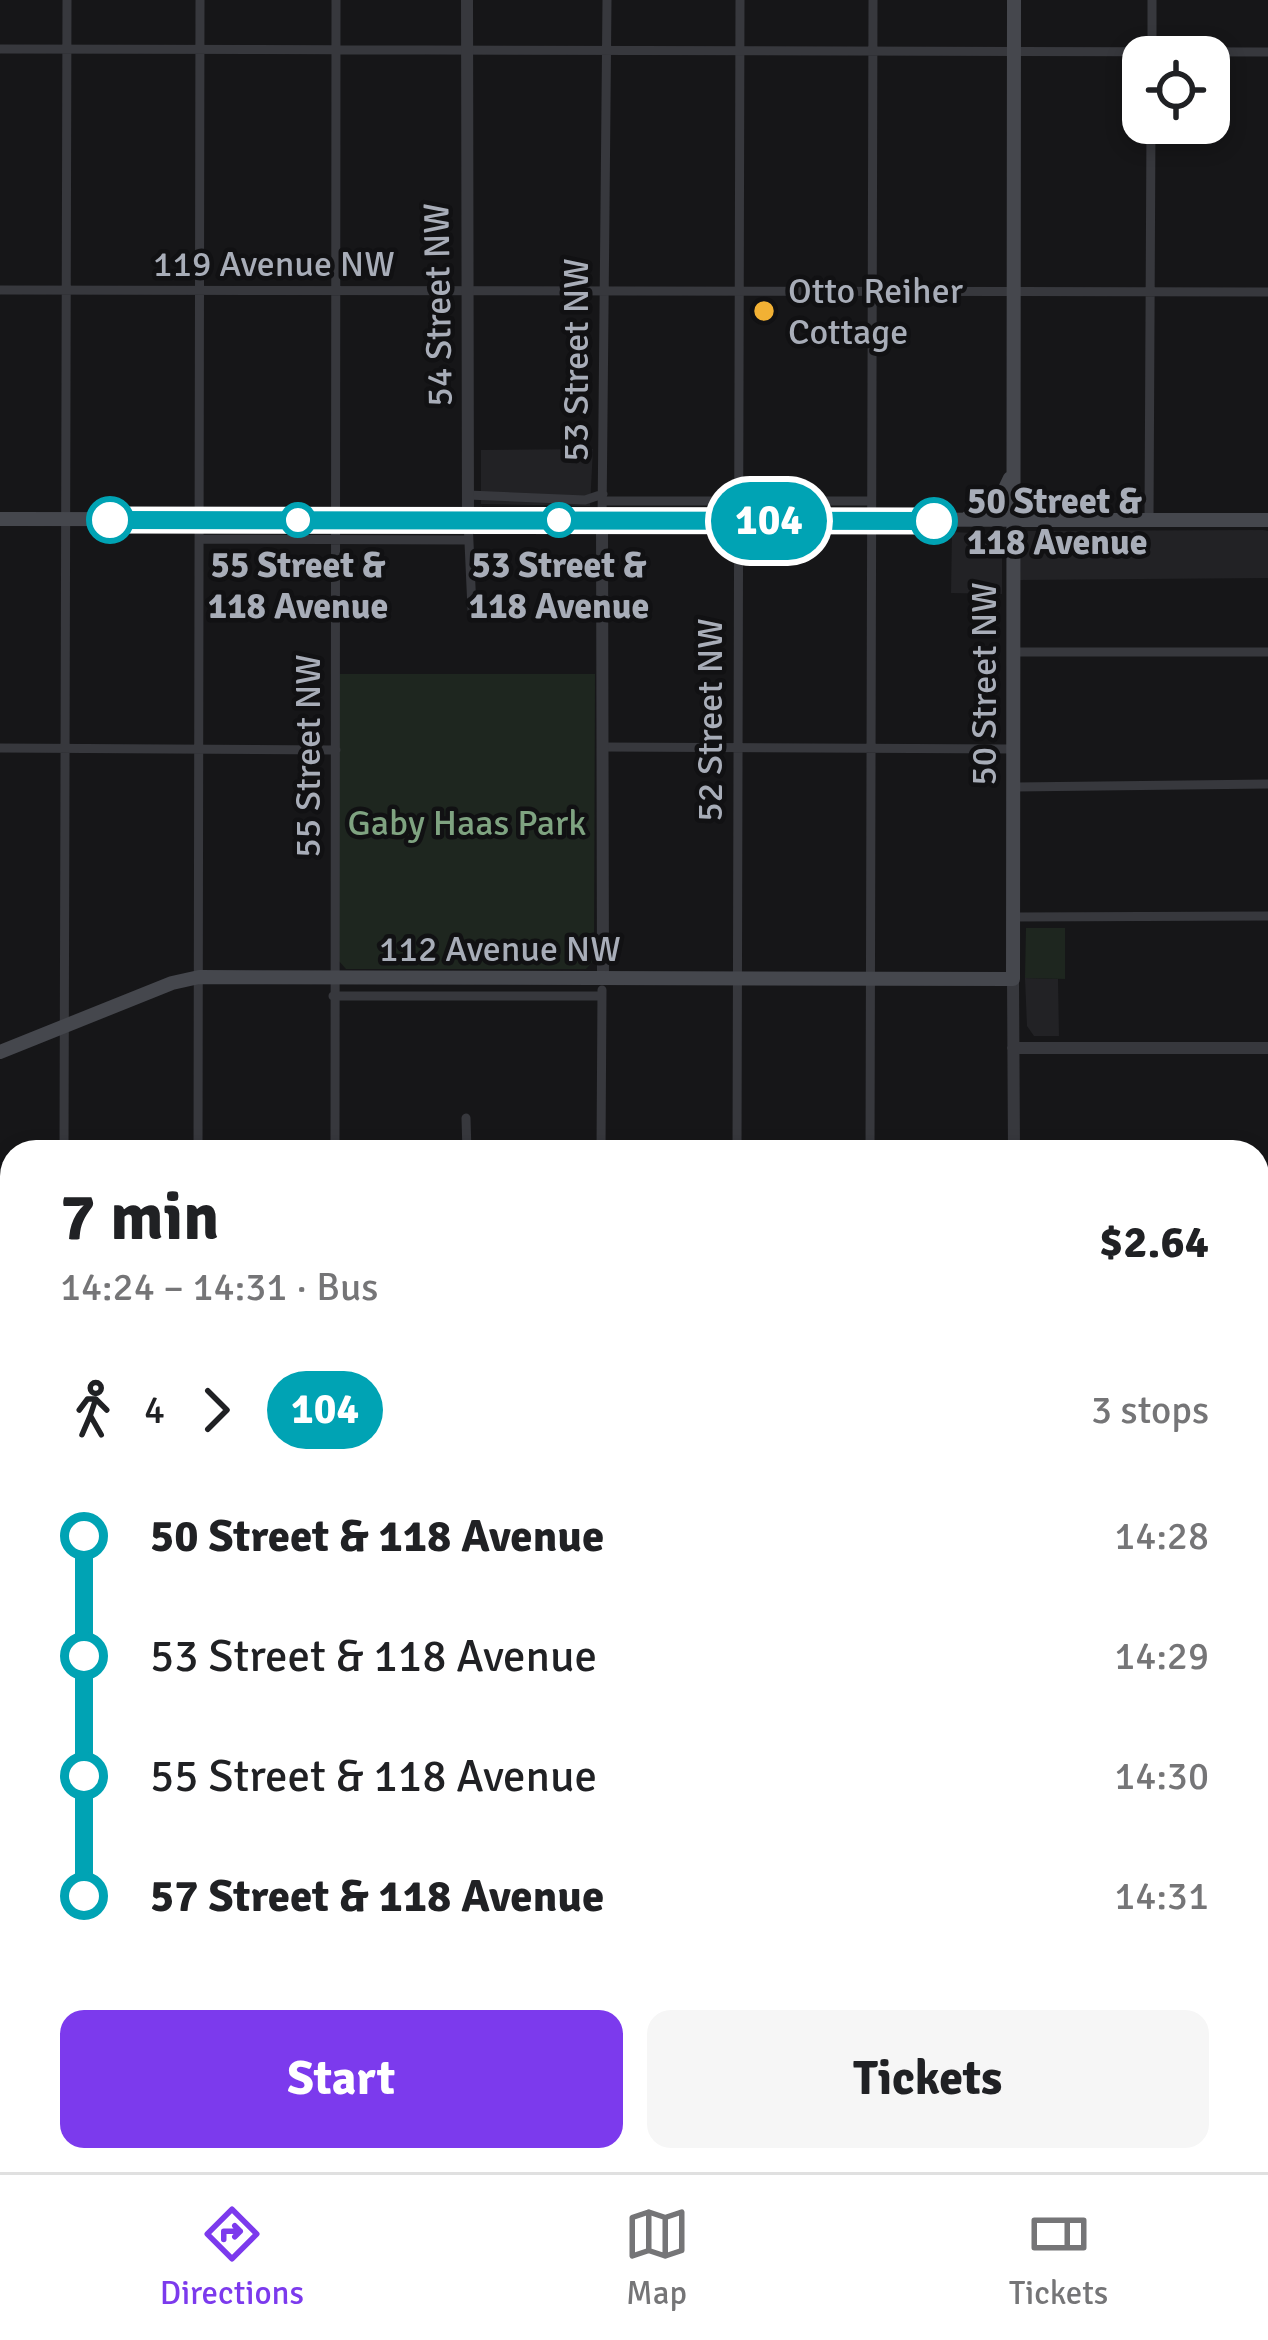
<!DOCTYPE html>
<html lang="en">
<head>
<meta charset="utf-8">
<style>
  body { margin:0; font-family:Signika,sans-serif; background:#f6f6f6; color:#202124; height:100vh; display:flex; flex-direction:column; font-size:45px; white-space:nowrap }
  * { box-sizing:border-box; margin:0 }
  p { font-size:39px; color:#757577 }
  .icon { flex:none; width:66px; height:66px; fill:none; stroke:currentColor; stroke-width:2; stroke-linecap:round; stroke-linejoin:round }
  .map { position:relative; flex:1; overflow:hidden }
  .panel { position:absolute; left:0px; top:1140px; width:1269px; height:1032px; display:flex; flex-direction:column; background:#fff; border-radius:36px 36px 0 0; box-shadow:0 6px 18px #0003 }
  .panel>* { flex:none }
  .badge { padding:0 24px; border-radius:39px; font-size:42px; line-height:78px }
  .controls { position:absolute; left:1122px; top:36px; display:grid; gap:24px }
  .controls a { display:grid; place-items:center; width:108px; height:108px; border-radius:24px; background:#fff; box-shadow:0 6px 18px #0003; font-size:60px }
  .map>.badge { position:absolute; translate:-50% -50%; box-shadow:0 0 0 6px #fff }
  .legs { display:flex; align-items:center; gap:18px; height:132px; padding:0 60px; font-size:39px }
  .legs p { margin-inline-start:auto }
  .summary { display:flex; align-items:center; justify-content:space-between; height:204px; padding:0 60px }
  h1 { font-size:66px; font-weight:800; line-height:90px }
  .button { display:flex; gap:24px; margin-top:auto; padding:24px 60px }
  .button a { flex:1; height:138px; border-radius:24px; background:#7c3aed; color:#fff; font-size:48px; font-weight:800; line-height:138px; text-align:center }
  .button a+a { background:#f6f6f6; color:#202124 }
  ul { padding:0 60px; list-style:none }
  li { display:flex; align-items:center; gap:42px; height:120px; font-size:45px }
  li i { display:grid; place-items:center; width:18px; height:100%; margin:0 15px; background:currentColor }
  li i::after { content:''; width:30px; height:30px; margin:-15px; border:9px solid; border-radius:50%; background:#fff }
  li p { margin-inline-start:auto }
  li:first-child i { background:linear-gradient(#0000 50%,currentColor 0) }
  li:last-child i { background:linear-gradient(currentColor 50%,#0000 0) }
  .tabs { display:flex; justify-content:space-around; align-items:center; height:168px; border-top:3px solid #e0e0e0; background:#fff; font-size:33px; color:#757577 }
  .tabs a { display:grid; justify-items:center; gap:6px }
  .tabs .current { color:#7c3aed }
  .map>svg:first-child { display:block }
  .built { fill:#222225 }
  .green { fill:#1e261f }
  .water { fill:#2c353c }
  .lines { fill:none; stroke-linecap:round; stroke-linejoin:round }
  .minor { stroke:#37383d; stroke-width:9 }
  .tertiary { stroke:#37383d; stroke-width:12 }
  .secondary { stroke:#45474d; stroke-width:14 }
  .line-1-casing { stroke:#fff; stroke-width:27 }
  .line-1 { stroke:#00a3b4; stroke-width:18 }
  .poi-dot { fill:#f2b134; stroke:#111113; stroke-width:4.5 }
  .stop-1-dot { fill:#fff; stroke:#00a3b4; stroke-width:6 }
  .labels { text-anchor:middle; stroke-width:9; stroke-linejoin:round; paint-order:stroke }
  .street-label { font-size:36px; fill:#a8adb8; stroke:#111113 }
  .poi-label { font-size:36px; fill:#a8adb8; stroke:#111113; text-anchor:start }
  .stop-label { font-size:36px; font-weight:bold; fill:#a8adb8; stroke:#111113 }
  .park-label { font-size:36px; fill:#7fa381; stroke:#111113 }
</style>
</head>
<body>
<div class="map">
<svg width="1268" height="2172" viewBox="0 0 1268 2172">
  <rect width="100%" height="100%" fill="#161618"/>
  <path class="built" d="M593,449L590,506L481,504V450Z
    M1028,531L1263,530L1268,531V578L1019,580L1020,540Z
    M952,532L996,534L1002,543V594L951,593Z
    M1025,978L1058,979L1059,1036H1034L1027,1026Z"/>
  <path class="green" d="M339,674H595L594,960L586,969H346L338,960Z
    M1026,928H1065V979L1025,978Z
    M1257,1379L1268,1380V1438L1257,1437Z
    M12,1432V1883L0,1895V1439Z
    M1257,1677H1268V1728H1257Z
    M1257,1990L1268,1991V2172H1022V2160H1257Z
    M84,2160H194L178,2172H72Z
    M607,2160H1008L1007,2172H607Z"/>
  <path class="water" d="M1257,1437L1268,1438V1677H1257Z
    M12,1883V2160H84L72,2172H0V1895Z"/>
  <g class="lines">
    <path class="minor" d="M0,49L1268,52
      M1152,57V0
      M0,290L1268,292
      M468,495L585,500L603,494
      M603,501H870
      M468,520L472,609
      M1149,520L1151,123
      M602,521L607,0
      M200,539L467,540
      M1013,652H1268
      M602,747L1013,749
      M0,748L336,750
      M1013,787L1268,784
      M1014,917L1268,916
      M333,996H602
      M466,1118L467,1152
      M64,1152L67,0
      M198,1152L200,0
      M335,1152L336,0
      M601,1152L602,990
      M737,1152L740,0
      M870,1152L873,0
      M1257,1181H1268
      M0,1201L12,1234
      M12,1243L4,1255L12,1264
      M1257,2116L1268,2118
      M1014,2160V2172
      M189,2172L206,2160
      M598,2172V2160"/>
    <path class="tertiary" d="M467,0L468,520
      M602,521L603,978
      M1013,979L1014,1152
      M1013,1048H1268
      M0,1429L12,1422"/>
    <path class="secondary" d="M967,518L1000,499L1010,478
      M0,519L1268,520
      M0,1052L172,983L199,977L1013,979L1014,0"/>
  </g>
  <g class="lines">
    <g class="line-1-casing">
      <path id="line-1" d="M110,520L934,521"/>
    </g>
    <use href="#line-1" class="line-1"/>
  </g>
  <circle class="poi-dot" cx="764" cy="311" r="12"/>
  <g class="stop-1-dot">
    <circle cx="110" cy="520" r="21"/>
    <circle cx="298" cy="520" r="15"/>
    <circle cx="559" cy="520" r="15"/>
    <circle cx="934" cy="521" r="21"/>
  </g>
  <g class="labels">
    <g class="street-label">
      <text x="274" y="276">119 Avenue NW</text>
      <text transform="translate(437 305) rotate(-91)" y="13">54 Street NW</text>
      <text transform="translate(575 360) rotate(-90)" y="13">53 Street NW</text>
      <text transform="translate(983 684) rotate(-90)" y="13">50 Street NW</text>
      <text transform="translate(709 720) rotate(-90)" y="13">52 Street NW</text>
      <text transform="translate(307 756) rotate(-90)" y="13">55 Street NW</text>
      <text x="500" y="961">112 Avenue NW</text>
    </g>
    <g class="poi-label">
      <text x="788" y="303">Otto Reiher<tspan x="788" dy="41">Cottage</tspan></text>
    </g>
    <g class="stop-label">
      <text x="967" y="513" text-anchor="start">50 Street &amp;<tspan x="967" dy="41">118 Avenue</tspan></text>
      <text x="298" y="577">55 Street &amp;<tspan x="298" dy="41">118 Avenue</tspan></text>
      <text x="559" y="577">53 Street &amp;<tspan x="559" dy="41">118 Avenue</tspan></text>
    </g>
    <g class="park-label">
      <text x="467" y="835">Gaby Haas Park</text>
    </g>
  </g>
</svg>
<div class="controls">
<a><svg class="icon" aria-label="locate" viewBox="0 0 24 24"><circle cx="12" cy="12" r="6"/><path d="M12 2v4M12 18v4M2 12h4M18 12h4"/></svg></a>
</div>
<b class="badge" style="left:769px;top:521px;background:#00a3b4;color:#fff">104</b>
<section class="panel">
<div class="summary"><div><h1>7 min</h1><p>14:24 – 14:31 · Bus</p></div><b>$2.64</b></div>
<div class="legs"><svg class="icon" aria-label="walk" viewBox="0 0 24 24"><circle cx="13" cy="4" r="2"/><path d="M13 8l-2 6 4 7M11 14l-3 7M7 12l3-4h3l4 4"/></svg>4<svg class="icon" aria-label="forward" viewBox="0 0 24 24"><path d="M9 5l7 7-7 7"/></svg><b class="badge" style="background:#00a3b4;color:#fff">104</b><p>3 stops</p></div>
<ul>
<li><i style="color:#00a3b4"></i><b>50 Street &amp; 118 Avenue</b><p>14:28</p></li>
<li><i style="color:#00a3b4"></i><span>53 Street &amp; 118 Avenue</span><p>14:29</p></li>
<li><i style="color:#00a3b4"></i><span>55 Street &amp; 118 Avenue</span><p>14:30</p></li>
<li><i style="color:#00a3b4"></i><b>57 Street &amp; 118 Avenue</b><p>14:31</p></li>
</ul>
<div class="button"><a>Start</a><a>Tickets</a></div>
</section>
</div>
<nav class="tabs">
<a class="current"><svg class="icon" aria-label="directions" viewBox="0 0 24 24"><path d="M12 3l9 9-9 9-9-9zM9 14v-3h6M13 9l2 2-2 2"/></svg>Directions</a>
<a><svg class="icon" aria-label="map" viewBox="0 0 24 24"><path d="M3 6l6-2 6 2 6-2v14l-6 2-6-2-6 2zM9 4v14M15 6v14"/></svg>Map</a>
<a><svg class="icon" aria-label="tickets" viewBox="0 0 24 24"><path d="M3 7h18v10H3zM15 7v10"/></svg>Tickets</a>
</nav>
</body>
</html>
